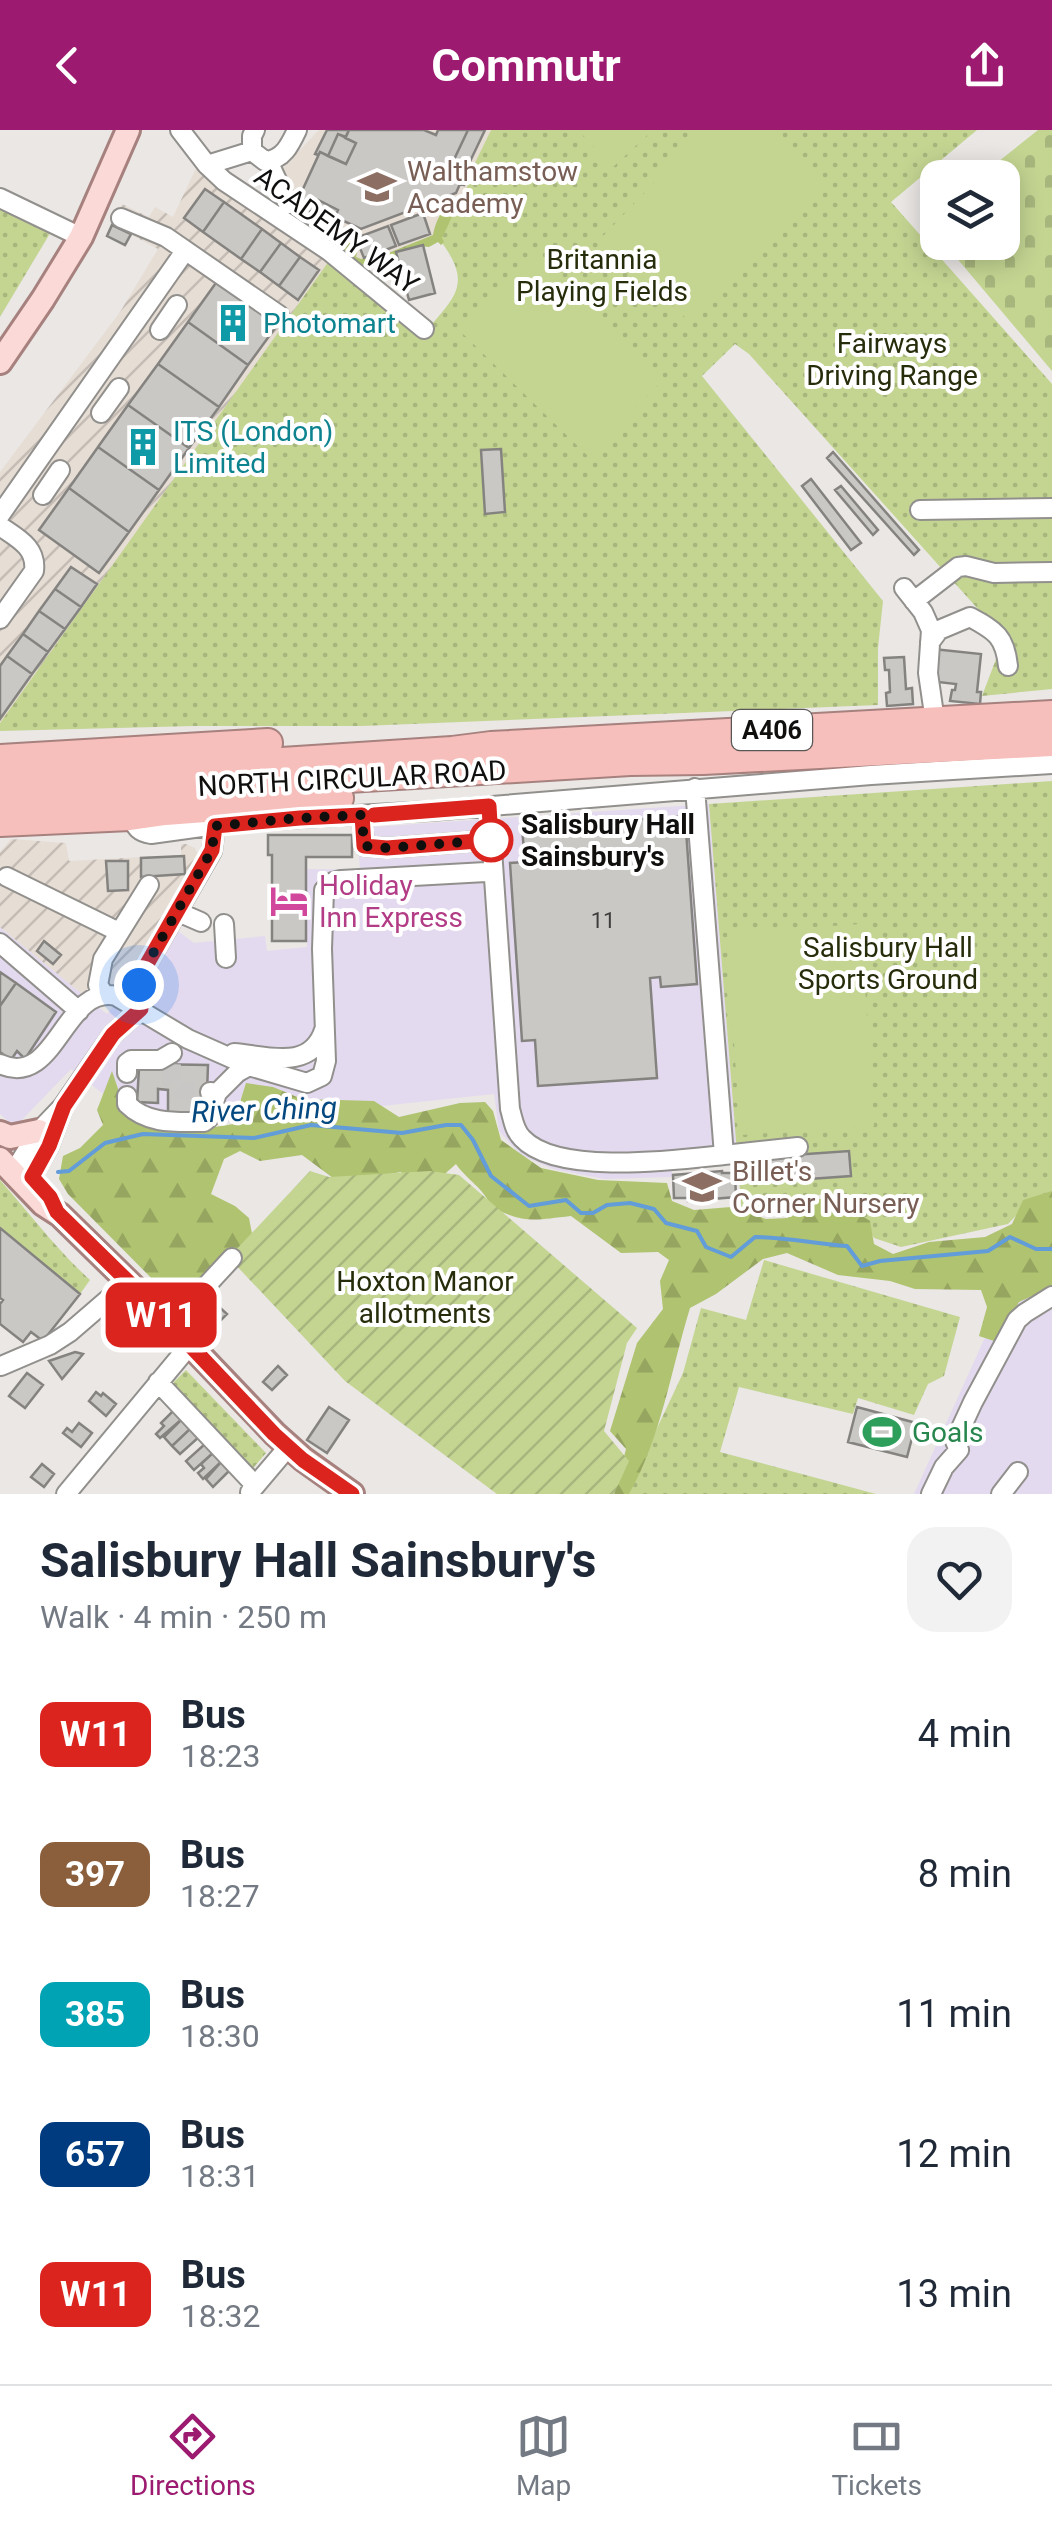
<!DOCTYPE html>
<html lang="en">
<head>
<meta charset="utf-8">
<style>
  body { margin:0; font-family:Roboto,sans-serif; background:#f2f2f3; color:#1f2937; height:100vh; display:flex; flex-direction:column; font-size:38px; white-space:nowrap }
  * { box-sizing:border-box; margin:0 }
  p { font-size:32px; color:#747a83 }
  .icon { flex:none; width:55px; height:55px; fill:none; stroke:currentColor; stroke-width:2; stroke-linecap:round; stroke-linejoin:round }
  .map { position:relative; height:1364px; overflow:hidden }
  .panel { display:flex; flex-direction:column; background:#fff; flex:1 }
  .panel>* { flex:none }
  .badge { padding:0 20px; border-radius:15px; font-size:35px; line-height:65px }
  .buttons { position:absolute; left:920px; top:30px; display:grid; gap:20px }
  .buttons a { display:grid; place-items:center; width:100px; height:100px; border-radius:20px; background:#fff; box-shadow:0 5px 25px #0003; font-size:50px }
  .you { position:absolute; width:50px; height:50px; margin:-25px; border:8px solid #fff; border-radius:50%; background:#1a73e8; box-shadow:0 0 0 15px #1a73e833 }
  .map>.badge { position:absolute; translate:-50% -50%; box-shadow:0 0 0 5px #fff }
  .round { display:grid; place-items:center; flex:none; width:105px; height:105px; border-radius:30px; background:#f2f2f3 }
  .summary { display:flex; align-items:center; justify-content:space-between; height:170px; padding:0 40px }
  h1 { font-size:48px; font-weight:700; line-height:75px }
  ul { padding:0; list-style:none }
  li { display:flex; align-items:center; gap:30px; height:140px; padding:0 40px }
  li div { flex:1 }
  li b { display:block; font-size:38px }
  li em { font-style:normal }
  li .badge { min-width:110px; font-weight:700; text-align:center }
  header { display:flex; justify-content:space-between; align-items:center; height:130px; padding:0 40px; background:#9c1b70; color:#fff; font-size:45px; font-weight:700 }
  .tabs { display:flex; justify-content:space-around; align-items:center; height:140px; border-top:2px solid #e0e1e3; background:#fff; font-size:28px; color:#747a83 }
  .tabs a { display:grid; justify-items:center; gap:5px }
  .tabs .current { color:#9c1b70 }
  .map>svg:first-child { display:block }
  .commercial { fill:#e3daef }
  .industrial { fill:url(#industrial-furrows) }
  .built { fill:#e6ddd4 }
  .grass { fill:url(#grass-dots) }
  .forest { fill:url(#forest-firs) }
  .cemetery { fill:url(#cemetery-stones) }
  .garden { fill:url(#garden-furrows) }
  .pitch { fill:#c4d592 }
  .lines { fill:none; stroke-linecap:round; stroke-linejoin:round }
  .stream { stroke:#629cd9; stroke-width:4 }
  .building { fill:#cac8c5; stroke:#858380; stroke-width:2.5 }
  .minor-tunnel { stroke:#c9c7c5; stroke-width:18; stroke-dasharray:18 9; stroke-linecap:butt }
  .minor-casing { stroke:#92908d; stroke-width:22 }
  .major-casing { stroke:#a6817e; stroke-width:28 }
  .highway-casing { stroke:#a6817e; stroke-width:32 }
  .minor { stroke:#fff; stroke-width:18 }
  .major { stroke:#fad9d6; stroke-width:22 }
  .highway { stroke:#f7bfbb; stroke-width:28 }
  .line-casing { stroke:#fff; stroke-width:22 }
  .line { stroke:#dc241f; stroke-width:15 }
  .walk { stroke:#100f0e; stroke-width:10; stroke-dasharray:0 18 }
  .stop-dot { fill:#fff; stroke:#dc241f; stroke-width:5 }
  .labels { text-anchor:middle; stroke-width:8; stroke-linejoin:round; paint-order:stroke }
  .number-label { font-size:22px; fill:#3e3d3c }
  .shield { fill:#fff; stroke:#585756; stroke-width:2.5 }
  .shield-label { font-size:25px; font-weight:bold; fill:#100f0e }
  .education-label { font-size:28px; fill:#785e54; stroke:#fff; text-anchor:start }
  .street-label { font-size:28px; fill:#100f0e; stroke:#fff }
  .park-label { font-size:28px; fill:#262d0a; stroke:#fff }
  .culture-label { font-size:28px; fill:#0d838f; stroke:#fff; text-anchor:start }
  .stop-label { font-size:28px; font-weight:bold; fill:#100f0e; stroke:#fff; text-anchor:start }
  .hotel-label { font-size:28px; fill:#b23c85; stroke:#fff; text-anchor:start }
  .leisure-label { font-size:28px; fill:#27864d; stroke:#fff; text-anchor:start }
  .water-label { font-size:30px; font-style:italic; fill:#044880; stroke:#fff }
</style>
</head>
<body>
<header><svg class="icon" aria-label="back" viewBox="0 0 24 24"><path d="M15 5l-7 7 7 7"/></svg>Commutr<svg class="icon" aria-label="share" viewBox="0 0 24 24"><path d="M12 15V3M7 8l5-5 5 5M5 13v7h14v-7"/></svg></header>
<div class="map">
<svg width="1052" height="1364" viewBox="0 0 1052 1364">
  <defs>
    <pattern id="industrial-furrows" width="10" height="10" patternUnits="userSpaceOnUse" patternTransform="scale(2.5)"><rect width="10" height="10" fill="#e6ddd4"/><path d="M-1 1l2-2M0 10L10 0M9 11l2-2" fill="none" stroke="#c4bcb5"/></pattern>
    <pattern id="grass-dots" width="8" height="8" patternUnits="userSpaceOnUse" patternTransform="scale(2.5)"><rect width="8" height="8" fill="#c4d592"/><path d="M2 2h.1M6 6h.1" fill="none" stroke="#a7b67d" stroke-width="1.8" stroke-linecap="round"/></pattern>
    <pattern id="forest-firs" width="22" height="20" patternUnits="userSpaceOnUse" patternTransform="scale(2.5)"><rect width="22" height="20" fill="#afc370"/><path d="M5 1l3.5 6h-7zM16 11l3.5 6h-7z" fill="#96a660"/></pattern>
    <pattern id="cemetery-stones" width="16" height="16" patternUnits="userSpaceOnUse" patternTransform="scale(2.5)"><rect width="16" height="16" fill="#c4d592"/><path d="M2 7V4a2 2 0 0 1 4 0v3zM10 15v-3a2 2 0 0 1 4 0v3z" fill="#a7b67d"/></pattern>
    <pattern id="garden-furrows" width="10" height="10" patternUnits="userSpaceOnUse" patternTransform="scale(2.5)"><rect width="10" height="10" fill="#c4d592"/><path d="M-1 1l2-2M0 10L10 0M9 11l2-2" fill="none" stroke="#a7b67d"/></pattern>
  </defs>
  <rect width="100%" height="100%" fill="#eae7e5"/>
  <path class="commercial" d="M709,674L738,1033L672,1039V1047L605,1049L553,1039L521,1025L499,1001L494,964L201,995L141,993L71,939L19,993L11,994L0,984V797L107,884L175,799L194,813L265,806L267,821L307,817V739L360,740L357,698Z
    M1052,1129V1364H914L1012,1148Z"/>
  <path class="industrial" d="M197,36L331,133L0,597V342L120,182L158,119L113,95L122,74L149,87L155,77L173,87Z
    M11,709L66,713L69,731L181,725V714H186L195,718L199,728L121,858L104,854L82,864L0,797V722Z"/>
  <path class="built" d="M319,0H491L472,40L474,42L440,110L352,136L286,84L282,39Z"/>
  <path class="grass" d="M491,0H977L891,72L1052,254V559L982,566L1004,508L749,224L735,214L702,246L883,471L878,518V575L362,596H195L0,601V593L329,131L427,200C457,165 472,153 440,110L474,43L471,41Z
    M0,57L58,90L0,187Z
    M1052,651V1065L1028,1073L1008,1094L901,1117L874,1108L849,1066L826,1064L802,1067L785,1079L742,1085L709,674Z
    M0,1050C30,1084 57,1120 90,1150L80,1164L0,1098Z
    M764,1130L960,1187L944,1246L928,1254L914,1285L858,1268L853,1284L739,1257L720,1322L876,1364H626L683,1243L701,1178L746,1190Z
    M186,1240L266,1323L249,1343L168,1258Z"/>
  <path class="forest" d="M460,70L442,108L444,112L441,115L438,112L429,117C413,115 400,124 386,129C376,132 369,131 360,137L339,121L352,111L358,119L356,127L361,129L386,124L433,105C435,93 441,81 450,71Z
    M112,941C117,955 122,974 132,985C153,1009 211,998 239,993L241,969L246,953L273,957L302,969L374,971L399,987L460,973L485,972L493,981L501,1010L541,1038L598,1050L667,1053L672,1071L694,1080L731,1077L766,1089L788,1088L799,1066L841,1072L870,1091L874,1114L893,1124L929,1112L985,1107L1012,1094L1023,1070L1052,1061V1157L1019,1172L997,1212L979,1206L987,1177L981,1160L915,1159L890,1151L838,1145L787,1123L763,1129L716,1164L690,1178C671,1240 661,1308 629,1364H614L626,1319L610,1301L637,1213L663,1179L660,1151L669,1130L658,1122L621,1123L571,1086C534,1090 526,1094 491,1077C484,1058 467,1050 456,1034L439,1049L414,1058L401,1042L353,1050L333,1048L302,1025L260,1031L240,1021L224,1029L211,1064L235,1076L249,1088L254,1114L186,1173H176L68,1064L59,1049L63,1026L80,1018L103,995L97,980Z"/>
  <path class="cemetery" d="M1038,0H1052V241L944,113L1002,112V48L979,47Z"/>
  <path class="garden" d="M310,1041L329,1047L430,1041L459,1045L637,1198L627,1213L604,1301L629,1331L614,1364H497L345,1251L232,1131L233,1123Z"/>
  <path class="pitch" d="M578,0H653L613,37Z
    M705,0H773L826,52L690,192L602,107Z
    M533,127L661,252L588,326L460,201Z
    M861,794L874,996L740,1005L727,803Z"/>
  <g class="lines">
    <path class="stream" d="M58,1042L69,1041L105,1013L143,1004L254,1008L311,995L402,1003L446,995H461L473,1010L491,1046L529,1076L566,1070L581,1083H593L607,1075L630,1073L654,1079L666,1093L697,1101L706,1117L731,1127L755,1107C786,1107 816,1114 847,1116L862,1136L880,1131L988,1121L1010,1107L1036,1119H1052"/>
  </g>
  <path class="building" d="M327,0H349L346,7L338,4L328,26L320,22L318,25L315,24Z
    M349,0H424L436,5L438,0H468L451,36L469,44L464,55L460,54L456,63L361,99L335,87L338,80L318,70L312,82L296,74L320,22L346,34L356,13L345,8Z
    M468,0H485L465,42L451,36Z
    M338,4L356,13L346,34L328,26Z
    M205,59L224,72L203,102L184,88Z
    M318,70L338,80L333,90L313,81Z
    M224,72L262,99L241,129L203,102Z
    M423,83L430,104L399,115L391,95Z
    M112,95L131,104L125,115L107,106Z
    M388,96L396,116L364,128L356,108Z
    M262,99L281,113L260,142L241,129Z
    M281,113L300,127L279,156L260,142Z
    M423,115L435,163L409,170L396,122Z
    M300,127L319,140L298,170L279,156Z
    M218,150L278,194L248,235L188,192Z
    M188,192L248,235L219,277L158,234Z
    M158,234L219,277L189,318L128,275Z
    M128,275L189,318L159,360L98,317Z
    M98,317L159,360L129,402L69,358Z
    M501,319L505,382L485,384L481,320Z
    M833,322L919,420L914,425L827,328Z
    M811,349L861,413L851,420L802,356Z
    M841,356L878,400L873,405L835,360Z
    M69,358L129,402L99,443L39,400Z
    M71,437L97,454L81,477L55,459Z
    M55,459L81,477L65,499L39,481Z
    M39,481L65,499L48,522L23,504Z
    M23,504L48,522L32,544L7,526Z
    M933,519L981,524L977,562H981L980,574L950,571L952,560H955L956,554L929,551Z
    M7,526L32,544L0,589V536Z
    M904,527L906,559L912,558L913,574L887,576L886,563L890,562L889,540H885L884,528Z
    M685,686L697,854L661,857L660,847L650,848L657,948L538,956L535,910L522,911L510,733L525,732L522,698Z
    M268,705H352V727H306V811H272V725H268Z
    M184,726L185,744L141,747V728Z
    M106,731H128V760L108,761Z
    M44,811L61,825L53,834L37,821Z
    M0,842L16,853L0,876Z
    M16,853L56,882L25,929L17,921L11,930L0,922V876Z
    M148,934L208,935L206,989L168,988V960L158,959V973L137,972L139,938Z
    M849,1021L851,1046L767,1052L765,1027Z
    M722,1041V1043H735L736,1067L688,1071V1068H674L673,1045Z
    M0,1098L80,1164L43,1211L31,1202L23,1212L0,1194V1174L3,1170L0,1168Z
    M217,1175L227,1184L212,1199L203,1190Z
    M75,1222L83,1224L62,1249L49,1231Z
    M278,1236L287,1245L272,1260L263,1252Z
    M27,1243L43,1255L25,1278L9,1266Z
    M96,1262L101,1266L103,1263L116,1274L106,1286L89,1271Z
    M329,1277L349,1290L327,1323L307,1310Z
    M857,1277L916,1293L907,1327L848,1312Z
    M174,1280L182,1289L160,1308L156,1304L164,1296L161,1293Z
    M182,1289L191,1298L172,1316L164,1307Z
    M79,1293L92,1303L81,1317L63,1303L67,1298L72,1302Z
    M191,1298L199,1307L180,1324L172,1316Z
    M206,1313L214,1322L194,1340L186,1331Z
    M214,1322L222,1331L203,1349L198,1343L204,1338L201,1334Z
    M222,1331L231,1339L213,1357L206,1349Z
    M42,1334L54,1344L44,1357L31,1347Z"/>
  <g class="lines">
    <path class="minor-tunnel" d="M172,934L171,951L181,961L207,962"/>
    <g class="minor-casing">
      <path id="minor" d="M180,0L207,35L224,51L329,121L424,199
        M255,0L252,6V21L265,31C283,30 290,15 297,0
        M268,31L288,74
        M207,35L252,21
        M0,68L81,107
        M121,88L166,107L279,185
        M160,200L177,175
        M101,283L119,258
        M43,365L60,340
        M920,380L1052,378
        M0,385L185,121
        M0,396C17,408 37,417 34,441L0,489
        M904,458L923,482L931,500L928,543L935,591
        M914,471L958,437L966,436L994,443L1052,442
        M930,512L939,500L970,487C996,501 1005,507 1008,536
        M489,676L510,979C513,989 514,1000 522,1008C557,1046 677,1030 724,1025L695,658
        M362,685L364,716L387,718L491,710
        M130,686C136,697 138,702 151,704L223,694L301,688L430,681L871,645L1052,634
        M7,747L119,802
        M178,782L201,792
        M224,794L226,828
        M0,813L79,881
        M104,864L98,855L103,829L149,755
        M141,879L139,855L143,841L212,721L215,696
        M234,923C268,926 311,941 324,900
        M0,934C56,960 64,854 116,866L188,909L249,936L307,953L322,946L326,931L322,819L324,760L333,752L341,750L486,742L493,745
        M127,943V933L131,930H160L172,923
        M210,962L217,963L238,942L249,936
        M127,966V974C148,995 177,992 204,992L209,988L217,963
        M724,1025L798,1017
        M13,1043L39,1001L63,976L113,904L141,879
        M26,1057L49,1016L62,981
        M170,1195L232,1128
        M1,1236L50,1215L70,1202L128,1152
        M158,1252L255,1355
        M250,1362L289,1316
        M66,1364L189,1216
        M931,1364L944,1337L959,1320L955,1311L973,1272L1017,1190L1025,1183L1052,1166
        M1001,1364L1018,1342"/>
    </g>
    <g class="major-casing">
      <path id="major" d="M0,232L43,169L81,107L128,0
        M0,1003L10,1007L39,1001
        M0,1029L43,1074L60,1085L151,1174L275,1304L303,1329L352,1364"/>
    </g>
    <g class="highway-casing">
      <path id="highway" d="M0,629L268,613
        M0,650L452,621L491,616L1052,585
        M0,669L630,631L703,630L1052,612
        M0,692L130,686L165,681L339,668"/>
    </g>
    <use href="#minor" class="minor"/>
    <use href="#major" class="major"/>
    <use href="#highway" class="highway"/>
  </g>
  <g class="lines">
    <g class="line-casing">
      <path id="line" d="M352,1364L303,1330L274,1304L151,1174L57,1082L50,1067L32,1047L49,1016L64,976L113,904L141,879L139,855L143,841L212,720L215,696L300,688L362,685L364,716L387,718L491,710L489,676L374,685"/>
    </g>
    <use href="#line" class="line"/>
    <path class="walk" d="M139,855L143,841L212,720L215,696L300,688L362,685L364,716L387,718L491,710"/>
  </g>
  <defs>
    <g id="school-bare" transform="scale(3)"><path d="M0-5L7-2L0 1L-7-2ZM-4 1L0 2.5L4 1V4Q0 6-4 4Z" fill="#8d6e63" stroke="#fff" stroke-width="2.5" paint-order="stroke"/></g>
    <g id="building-bare" transform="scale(3)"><path d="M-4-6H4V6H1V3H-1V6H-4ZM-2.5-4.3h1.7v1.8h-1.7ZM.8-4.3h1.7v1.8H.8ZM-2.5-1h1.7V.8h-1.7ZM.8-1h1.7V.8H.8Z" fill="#0f9aa8" stroke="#fff" stroke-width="2.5" paint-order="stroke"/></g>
    <g id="hotel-bare" transform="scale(3)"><path d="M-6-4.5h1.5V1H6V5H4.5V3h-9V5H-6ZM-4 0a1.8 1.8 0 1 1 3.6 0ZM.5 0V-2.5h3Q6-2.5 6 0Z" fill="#d1479c" stroke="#fff" stroke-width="2.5" paint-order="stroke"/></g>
    <g id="stadium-bare" transform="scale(3)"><path d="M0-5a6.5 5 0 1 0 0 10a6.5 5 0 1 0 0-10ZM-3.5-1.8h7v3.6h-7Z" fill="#2e9e5b" stroke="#fff" stroke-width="2.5" paint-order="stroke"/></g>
  </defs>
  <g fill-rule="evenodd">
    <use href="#school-bare" x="377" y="57"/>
    <use href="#building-bare" x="233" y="193"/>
    <use href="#building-bare" x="143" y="317"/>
    <use href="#hotel-bare" x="289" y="771"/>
    <use href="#school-bare" x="702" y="1057"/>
    <use href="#stadium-bare" x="882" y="1302"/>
  </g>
  <circle class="stop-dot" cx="491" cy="710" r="20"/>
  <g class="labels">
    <g class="number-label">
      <text x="603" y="798">11</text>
    </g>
    <rect class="shield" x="732" y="580" width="80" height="40" rx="8"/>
    <g class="shield-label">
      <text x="772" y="609">A406</text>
    </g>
    <g class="education-label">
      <text x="407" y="51">Walthamstow<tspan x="407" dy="32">Academy</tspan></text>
      <text x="732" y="1051">Billet's<tspan x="732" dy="32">Corner Nursery</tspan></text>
    </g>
    <g class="street-label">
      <text transform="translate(337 100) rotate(36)" y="10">ACADEMY WAY</text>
      <text transform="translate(352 648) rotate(-3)" y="10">NORTH CIRCULAR ROAD</text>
    </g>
    <g class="park-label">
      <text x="602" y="139">Britannia<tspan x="602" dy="32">Playing Fields</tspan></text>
      <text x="892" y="223">Fairways<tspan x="892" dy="32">Driving Range</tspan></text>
      <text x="888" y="827">Salisbury Hall<tspan x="888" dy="32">Sports Ground</tspan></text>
      <text x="425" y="1161">Hoxton Manor<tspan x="425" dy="32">allotments</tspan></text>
    </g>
    <g class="culture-label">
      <text x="263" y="203">Photomart</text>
      <text x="173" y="311">ITS (London)<tspan x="173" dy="32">Limited</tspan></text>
    </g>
    <g class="stop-label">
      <text x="521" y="704">Salisbury Hall<tspan x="521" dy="32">Sainsbury's</tspan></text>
    </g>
    <g class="hotel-label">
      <text x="319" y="765">Holiday<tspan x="319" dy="32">Inn Express</tspan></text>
    </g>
    <g class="leisure-label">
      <text x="912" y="1312">Goals</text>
    </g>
    <g class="water-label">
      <text transform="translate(264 980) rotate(-2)" y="10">River Ching</text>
    </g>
  </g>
</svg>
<div class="buttons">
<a><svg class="icon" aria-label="layers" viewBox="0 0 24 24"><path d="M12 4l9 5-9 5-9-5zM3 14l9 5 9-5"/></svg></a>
</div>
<div class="you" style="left:139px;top:855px"></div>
<b class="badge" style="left:161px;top:1185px;background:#dc241f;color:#fff">W11</b>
</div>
<section class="panel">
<div class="summary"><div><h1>Salisbury Hall Sainsbury's</h1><p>Walk · 4 min · 250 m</p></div><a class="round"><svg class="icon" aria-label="heart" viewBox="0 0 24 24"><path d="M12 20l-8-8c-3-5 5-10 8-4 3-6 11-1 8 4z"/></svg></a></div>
<ul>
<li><span class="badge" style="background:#dc241f;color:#fff">W11</span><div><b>Bus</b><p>18:23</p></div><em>4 min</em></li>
<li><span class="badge" style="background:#8b5e3c;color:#fff">397</span><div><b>Bus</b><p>18:27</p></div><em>8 min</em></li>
<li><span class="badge" style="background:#00a3b4;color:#fff">385</span><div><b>Bus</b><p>18:30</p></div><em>11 min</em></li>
<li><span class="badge" style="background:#003b80;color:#fff">657</span><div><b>Bus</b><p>18:31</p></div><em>12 min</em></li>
<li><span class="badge" style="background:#dc241f;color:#fff">W11</span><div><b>Bus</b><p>18:32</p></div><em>13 min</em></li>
</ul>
</section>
<nav class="tabs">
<a class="current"><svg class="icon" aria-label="directions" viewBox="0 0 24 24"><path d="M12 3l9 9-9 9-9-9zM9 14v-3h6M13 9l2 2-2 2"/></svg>Directions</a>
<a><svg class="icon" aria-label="map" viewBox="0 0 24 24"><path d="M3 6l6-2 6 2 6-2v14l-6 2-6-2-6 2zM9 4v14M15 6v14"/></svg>Map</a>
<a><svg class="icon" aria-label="tickets" viewBox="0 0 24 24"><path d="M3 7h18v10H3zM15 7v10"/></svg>Tickets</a>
</nav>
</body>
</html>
